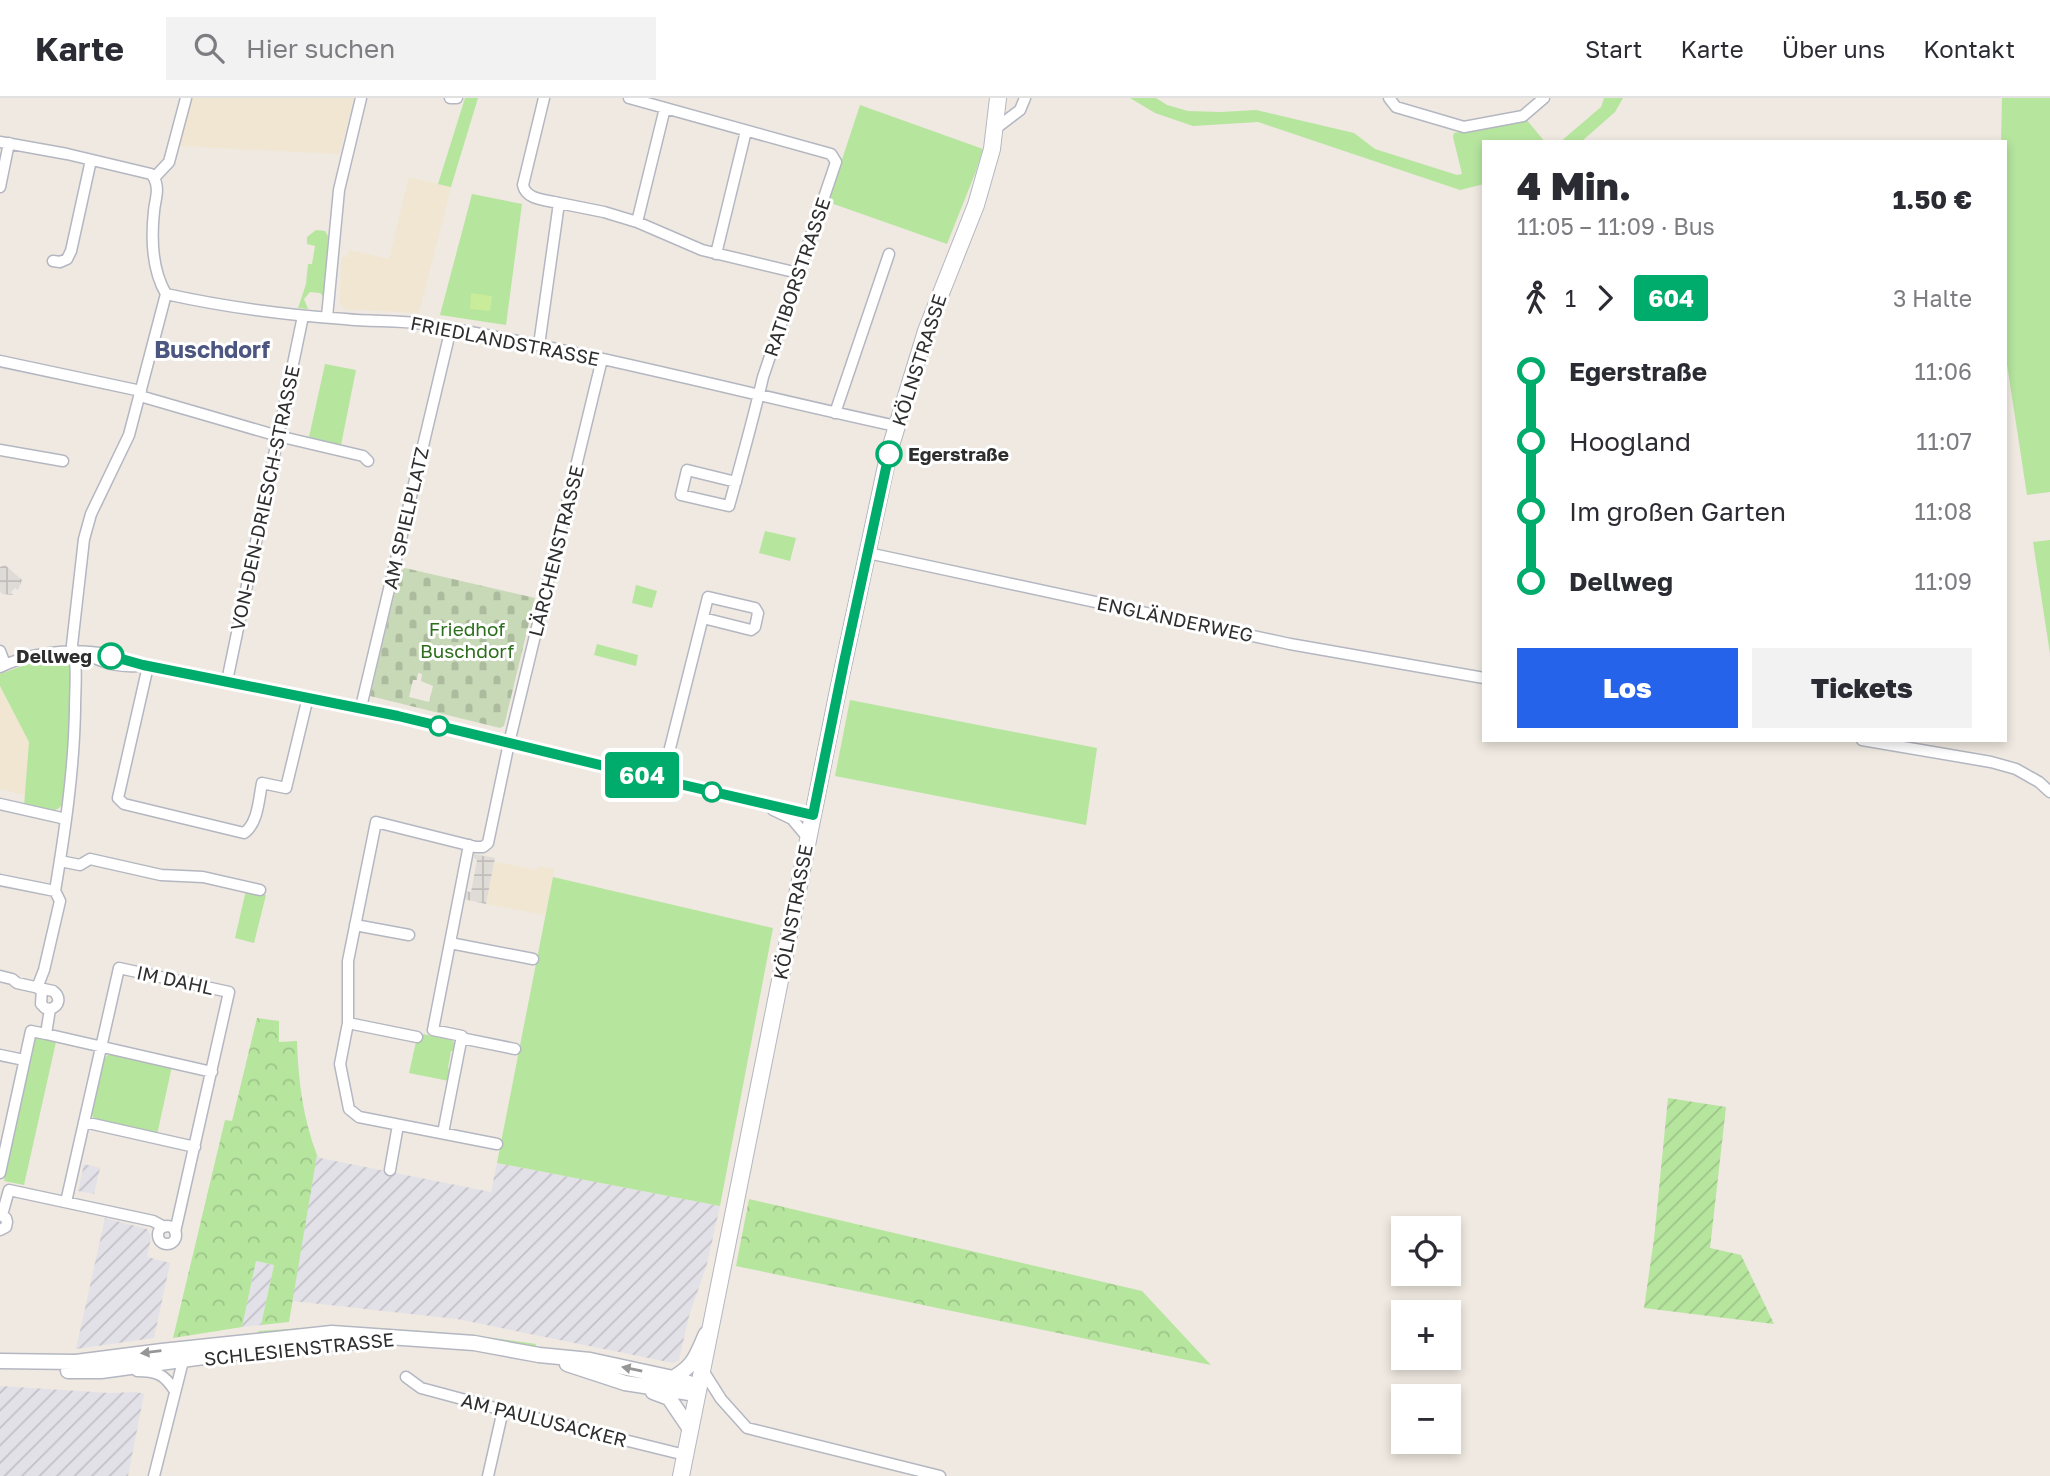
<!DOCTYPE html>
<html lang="de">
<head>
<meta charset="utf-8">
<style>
  body { margin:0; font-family:"Golos Text",sans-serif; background:#f2f2f3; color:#2b2b33; height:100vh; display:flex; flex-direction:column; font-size:26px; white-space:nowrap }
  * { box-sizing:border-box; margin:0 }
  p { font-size:23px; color:#7c7c81 }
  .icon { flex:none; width:38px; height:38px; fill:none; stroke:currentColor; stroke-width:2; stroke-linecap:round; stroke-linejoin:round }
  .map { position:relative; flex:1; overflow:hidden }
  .side { position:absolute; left:1482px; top:42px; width:525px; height:602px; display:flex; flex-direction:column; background:#fff; border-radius:0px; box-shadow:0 4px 10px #0003 }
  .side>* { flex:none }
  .badge { padding:0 14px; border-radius:5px; font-size:24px; line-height:46px }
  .tools { position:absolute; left:1391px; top:1118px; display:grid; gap:14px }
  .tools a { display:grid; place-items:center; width:70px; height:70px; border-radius:0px; background:#fff; box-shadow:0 4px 10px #0003; font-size:35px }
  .map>.badge { position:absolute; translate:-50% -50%; box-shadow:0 0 0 4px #fff }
  .legs { display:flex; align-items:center; gap:10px; height:77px; padding:0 35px; font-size:23px }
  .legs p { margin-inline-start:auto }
  .head { display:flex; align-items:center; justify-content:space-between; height:119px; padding:0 35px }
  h1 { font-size:38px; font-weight:800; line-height:52px }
  .action { display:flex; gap:14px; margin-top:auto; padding:14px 35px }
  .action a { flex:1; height:80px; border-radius:0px; background:#2563eb; color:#fff; font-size:28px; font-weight:800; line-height:80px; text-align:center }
  .action a+a { background:#f2f2f3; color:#2b2b33 }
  ul { padding:0 35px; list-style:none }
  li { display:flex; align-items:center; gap:24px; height:70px; font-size:26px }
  li i { display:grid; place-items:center; width:10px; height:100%; margin:0 9px; background:currentColor }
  li i::after { content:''; width:18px; height:18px; margin:-9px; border:5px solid; border-radius:50%; background:#fff }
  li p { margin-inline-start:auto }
  li:first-child i { background:linear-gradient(#0000 50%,currentColor 0) }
  li:last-child i { background:linear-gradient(currentColor 50%,#0000 0) }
  header { display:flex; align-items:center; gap:42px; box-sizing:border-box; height:98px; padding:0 35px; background:#fff; border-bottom:2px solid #e1e1e2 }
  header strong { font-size:33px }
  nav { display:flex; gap:38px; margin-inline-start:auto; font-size:24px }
  .search { width:490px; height:63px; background:#f2f2f3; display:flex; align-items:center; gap:18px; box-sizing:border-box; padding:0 24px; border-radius:0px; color:#7c7c81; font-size:26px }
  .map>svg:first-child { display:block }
  .industrial { fill:url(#industrial-furrows) }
  .education { fill:#f0e6d1 }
  .grass { fill:#b6e59e }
  .forest { fill:url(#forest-crowns) }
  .cemetery { fill:url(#cemetery-stones); fill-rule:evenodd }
  .garden { fill:url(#garden-furrows) }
  .pitch { fill:#c9ec9a }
  .plaza { fill:url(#plaza-grid) }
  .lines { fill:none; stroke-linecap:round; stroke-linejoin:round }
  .minor-casing { stroke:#b4b7c1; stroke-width:13 }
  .tertiary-casing { stroke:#b4b7c1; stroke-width:17 }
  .secondary-casing { stroke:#b4b7c1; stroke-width:18 }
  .minor { stroke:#fff; stroke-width:10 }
  .tertiary { stroke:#fff; stroke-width:14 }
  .secondary { stroke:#fff; stroke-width:16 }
  .oneway { fill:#969696 }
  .line-1-casing { stroke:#fff; stroke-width:16 }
  .line-1 { stroke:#00ac6c; stroke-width:10 }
  .stop-1-dot { fill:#fff; stroke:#00ac6c; stroke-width:3.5 }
  .labels { text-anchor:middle; stroke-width:6; stroke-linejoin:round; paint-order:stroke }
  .street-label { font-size:19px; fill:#2e2e2e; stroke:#fff }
  .stop-label { font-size:19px; font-weight:bold; fill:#2e2e2e; stroke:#fff; text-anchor:start }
  .park-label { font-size:19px; fill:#2c6e1b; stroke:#fff }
  .quarter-label { font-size:23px; font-weight:bold; fill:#4d5680; stroke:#fff }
</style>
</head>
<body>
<header>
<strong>Karte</strong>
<div class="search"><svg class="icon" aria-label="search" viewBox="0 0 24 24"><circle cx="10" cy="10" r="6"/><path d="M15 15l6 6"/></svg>Hier suchen</div>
<nav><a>Start</a><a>Karte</a><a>Über uns</a><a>Kontakt</a></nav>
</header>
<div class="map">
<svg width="2050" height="1378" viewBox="0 0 2050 1378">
  <defs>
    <pattern id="industrial-furrows" width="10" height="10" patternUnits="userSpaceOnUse" patternTransform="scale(1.75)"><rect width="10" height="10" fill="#e3e1e8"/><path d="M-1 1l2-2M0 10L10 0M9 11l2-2" fill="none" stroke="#c3c1c7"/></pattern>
    <pattern id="forest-crowns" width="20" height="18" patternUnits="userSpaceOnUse" patternTransform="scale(1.75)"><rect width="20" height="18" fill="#b6e59e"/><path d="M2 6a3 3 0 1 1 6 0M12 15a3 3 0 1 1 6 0" fill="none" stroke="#9dc588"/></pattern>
    <pattern id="cemetery-stones" width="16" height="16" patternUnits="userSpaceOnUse" patternTransform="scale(1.75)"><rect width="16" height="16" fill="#c8d9b8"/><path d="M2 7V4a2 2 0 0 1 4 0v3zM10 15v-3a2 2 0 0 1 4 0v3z" fill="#acbb9e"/></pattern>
    <pattern id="garden-furrows" width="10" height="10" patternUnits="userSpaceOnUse" patternTransform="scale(1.75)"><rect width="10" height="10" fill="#b6e59e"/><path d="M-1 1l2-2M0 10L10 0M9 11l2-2" fill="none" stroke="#9dc588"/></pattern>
    <pattern id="plaza-grid" width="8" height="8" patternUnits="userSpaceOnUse" patternTransform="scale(1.75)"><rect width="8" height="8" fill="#dfdcd8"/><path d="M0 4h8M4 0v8" fill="none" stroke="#c0bdba"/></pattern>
  </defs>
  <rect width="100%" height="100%" fill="#efe9e1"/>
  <path class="industrial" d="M317,1057L320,1060L491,1094L497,1065L720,1108L707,1166L689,1218L679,1262L673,1265L457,1221L292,1203Z
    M84,1066L100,1070L94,1096L78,1093Z
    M105,1120L147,1131L151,1140L147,1159L170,1165L154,1240L76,1251Z
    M256,1163L274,1167L261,1227L242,1229Z
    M0,1288L110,1295L136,1294L144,1296L128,1378H0Z"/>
  <path class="education" d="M191,0H354L339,56L178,48Z
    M409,79L451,89L419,215L345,211L340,206L341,159H348L349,152L389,161Z
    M0,588L29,644L25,697L0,691Z
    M495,764L537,772L538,768L554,771L545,817L486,806Z"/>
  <path class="grass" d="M465,0H478L451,89L438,86Z
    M1130,0H1156L1167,7L1188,13L1221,14L1256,12L1354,35L1375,51L1457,77L1462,76L1453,39L1454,35L1526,21L1545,44H1484V86L1460,92L1258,24L1193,28L1155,15Z
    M1604,0H1623L1615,14L1581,44H1560L1601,9Z
    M2002,0H2050V394L2027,397L2006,260V44H2001Z
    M860,7L983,51L976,73L947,146L828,104Z
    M472,96L522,106L506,227L440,217Z
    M316,132L325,133L328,138L324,199L320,195L310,194L304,201L308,211L298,210L306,186L308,166H312L315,148L307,146V139Z
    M325,266L356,272L341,347L309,339Z
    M765,433L796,440L790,463L759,455Z
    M2050,442V556L2033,444Z
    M636,487L657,493L652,510L632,505Z
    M597,546L638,557L636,568L594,557Z
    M52,561H67L72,565L69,645L63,705C56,719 37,711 24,708L29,644L0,588V576L33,564Z
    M850,602L1097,650L1086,727L835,678Z
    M553,779L773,830L720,1108L497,1065Z
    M246,792L266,797L254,845L235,840Z
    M418,935L451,942L454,944L455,953H451L448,970L451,972L449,983L409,975Z
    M36,939L56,944L24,1087L4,1083L26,971H29Z
    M111,955L172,968L157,1037L93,1021L92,1015L104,960Z
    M320,1229C394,1229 463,1235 536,1246L535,1249L259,1236L258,1233Z"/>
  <path class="forest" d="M257,920L279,923V944L297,943C298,981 303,1021 317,1057L289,1224L261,1227L274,1167L256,1163L242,1229L173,1240L225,1022L232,1023Z
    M749,1101L1142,1193L1211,1267L736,1168Z"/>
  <path class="cemetery" d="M405,470L535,500L504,628L500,630L370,598L400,473ZM418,575L422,576L421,583L433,588L429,604L409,599L413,582H417Z"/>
  <path class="garden" d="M1668,1000L1726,1009L1710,1150L1741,1157L1774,1226L1644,1210L1654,1141Z"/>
  <path class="pitch" d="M471,195L492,198L490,213L470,211Z"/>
  <path class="plaza" d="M5,467L22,482L18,492L15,490L11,494L13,497L2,496L0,493V469Z
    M474,756L495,760L486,806L463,801L464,793L471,794L477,762L474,760Z"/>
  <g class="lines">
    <g class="minor-casing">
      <path id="minor" d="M450,0H457
        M629,0L831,56L836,64L763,279C753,322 741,365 729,408L681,397L687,372L736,384
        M1389,0L1396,9L1464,29L1523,18L1544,0
        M995,31L1020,12L1025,0
        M0,44L67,56L151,76L154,80
        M154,80L169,64L186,0
        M0,89L9,45
        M559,105L604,114L637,124L702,152L798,175
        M637,124L665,10
        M716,156L746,33
        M53,163L60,164L67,161L71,153L91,62
        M166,196C225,209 285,217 345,221C371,224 398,222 424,226C583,252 739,294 896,328
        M327,219L339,92L361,0
        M539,247L559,105C546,102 526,102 523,87L544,0
        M0,263L141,293
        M140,298L278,338L363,358L368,363
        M835,315L889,156
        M0,352L63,363
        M868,455L1290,546L1484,580
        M0,553L5,566
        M92,559C108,566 119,569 137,568
        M148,568L118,700L124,706L244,735C258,726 259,700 262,685L286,690L308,599
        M0,569C43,549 99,548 143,567L398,618L662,682L813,717
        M227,583L303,218
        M361,609L451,230
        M1862,642L1991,664L2016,671L2039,684L2050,694
        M662,682L708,499L755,510L758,515L755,529L751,532L703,520
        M0,706L66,721
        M773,712L792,721L808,740
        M60,763L80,767L90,761L161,777L203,779L260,792
        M0,782L55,793
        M355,827L409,837
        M450,845L533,861
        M0,878L12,881L17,885L53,893C61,899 60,908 50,911
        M37,890L44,872L60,803L55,793C65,733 74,672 75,611C75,590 78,568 72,547L84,441L91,416L129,337L166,196C152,172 151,141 154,113C155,102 160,91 154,80
        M42,891L41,906L45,910L50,911
        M348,925L417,939
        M46,936L212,974
        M461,940L515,951
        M0,957L24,962
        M84,1024L195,1049
        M443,1035L462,938L433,932L469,747
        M497,1046L359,1019L349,1011L340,966L348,925V863L376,724L476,749H483L488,745L509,645L602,261
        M390,1072L398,1027
        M0,1075L31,933L46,936L50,911
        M66,1104L119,870L229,894L175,1134
        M0,1117L6,1120L7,1124L6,1129L0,1132
        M2,1117L9,1092L153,1123L164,1129
        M158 1137a9 9 0 1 1 18 0a9 9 0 1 1-18 0Z
        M702,1271L721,1301L747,1330L940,1378
        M137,1273C157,1273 164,1276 175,1293
        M406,1279L421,1290L503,1312L685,1357
        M154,1378L183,1263
        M488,1378L503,1312"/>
    </g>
    <g class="tertiary-casing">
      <path id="tertiary" d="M304,1247L354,1244
        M0,1263L76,1264L162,1253L332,1235L474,1245L539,1257L590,1262L673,1280L698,1288
        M567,1266L625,1285L696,1296
        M68,1273H101L277,1249
        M673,1280C695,1267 696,1258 706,1236
        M653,1294L669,1300L690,1331"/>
    </g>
    <g class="secondary-casing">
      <path id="secondary" d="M681,1378L837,597L889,354L926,233L976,107L992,51L998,0"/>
    </g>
    <use href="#minor" class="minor"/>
    <use href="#tertiary" class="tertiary"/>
    <use href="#secondary" class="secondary"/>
  </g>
  <defs><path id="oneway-solid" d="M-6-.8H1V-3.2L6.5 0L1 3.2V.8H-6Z" transform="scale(1.75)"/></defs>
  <g class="oneway">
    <use href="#oneway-solid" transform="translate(151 1254) rotate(173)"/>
    <use href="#oneway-solid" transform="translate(632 1271) rotate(-168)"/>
  </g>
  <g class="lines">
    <g class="line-1-casing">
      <path id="line-1" d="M111,558L143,567L398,618L662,682L813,717L844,564L889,356"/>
    </g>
    <use href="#line-1" class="line-1"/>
  </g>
  <g class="stop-1-dot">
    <circle cx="889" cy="356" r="12"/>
    <circle cx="111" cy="558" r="12"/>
    <circle cx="439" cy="628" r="9"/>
    <circle cx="712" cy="694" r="9"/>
  </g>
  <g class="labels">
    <g class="street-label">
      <text transform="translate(797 179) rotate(-71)" y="7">RATIBORSTRASSE</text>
      <text transform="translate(505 243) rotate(11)" y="7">FRIEDLANDSTRASSE</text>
      <text transform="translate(919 262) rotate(-72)" y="7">KÖLNSTRASSE</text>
      <text transform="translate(265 400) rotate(-78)" y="7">VON-DEN-DRIESCH-STRASSE</text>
      <text transform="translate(406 420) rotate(-77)" y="7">AM SPIELPLATZ</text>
      <text transform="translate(556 453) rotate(-76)" y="7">LÄRCHENSTRASSE</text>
      <text transform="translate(1175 521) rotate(12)" y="7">ENGLÄNDERWEG</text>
      <text transform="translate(793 814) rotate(-79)" y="7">KÖLNSTRASSE</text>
      <text transform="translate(175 882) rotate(12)" y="7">IM DAHL</text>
      <text transform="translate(299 1251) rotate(-6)" y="7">SCHLESIENSTRASSE</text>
      <text transform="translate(544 1322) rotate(14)" y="7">AM PAULUSACKER</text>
    </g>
    <g class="stop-label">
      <text x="908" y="363">Egerstraße</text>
      <text x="92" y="565" text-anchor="end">Dellweg</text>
    </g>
    <g class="park-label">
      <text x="467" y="538">Friedhof<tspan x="467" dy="22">Buschdorf</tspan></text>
    </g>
    <g class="quarter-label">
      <text x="212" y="260">Buschdorf</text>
    </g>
  </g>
</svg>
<div class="tools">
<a><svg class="icon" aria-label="locate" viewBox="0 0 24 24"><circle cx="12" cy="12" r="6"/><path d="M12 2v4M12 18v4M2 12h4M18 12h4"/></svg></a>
<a>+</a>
<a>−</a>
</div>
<b class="badge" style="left:642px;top:677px;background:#00ac6c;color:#fff">604</b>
<section class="side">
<div class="head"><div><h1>4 Min.</h1><p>11:05 – 11:09 · Bus</p></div><b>1.50 €</b></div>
<div class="legs"><svg class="icon" aria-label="walk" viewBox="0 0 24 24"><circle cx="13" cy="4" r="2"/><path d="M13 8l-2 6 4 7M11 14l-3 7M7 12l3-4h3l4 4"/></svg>1<svg class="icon" aria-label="forward" viewBox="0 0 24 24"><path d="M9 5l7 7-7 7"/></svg><b class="badge" style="background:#00ac6c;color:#fff">604</b><p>3 Halte</p></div>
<ul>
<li><i style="color:#00ac6c"></i><b>Egerstraße</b><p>11:06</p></li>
<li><i style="color:#00ac6c"></i><span>Hoogland</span><p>11:07</p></li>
<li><i style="color:#00ac6c"></i><span>Im großen Garten</span><p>11:08</p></li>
<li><i style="color:#00ac6c"></i><b>Dellweg</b><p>11:09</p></li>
</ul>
<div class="action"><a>Los</a><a>Tickets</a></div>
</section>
</div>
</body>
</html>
